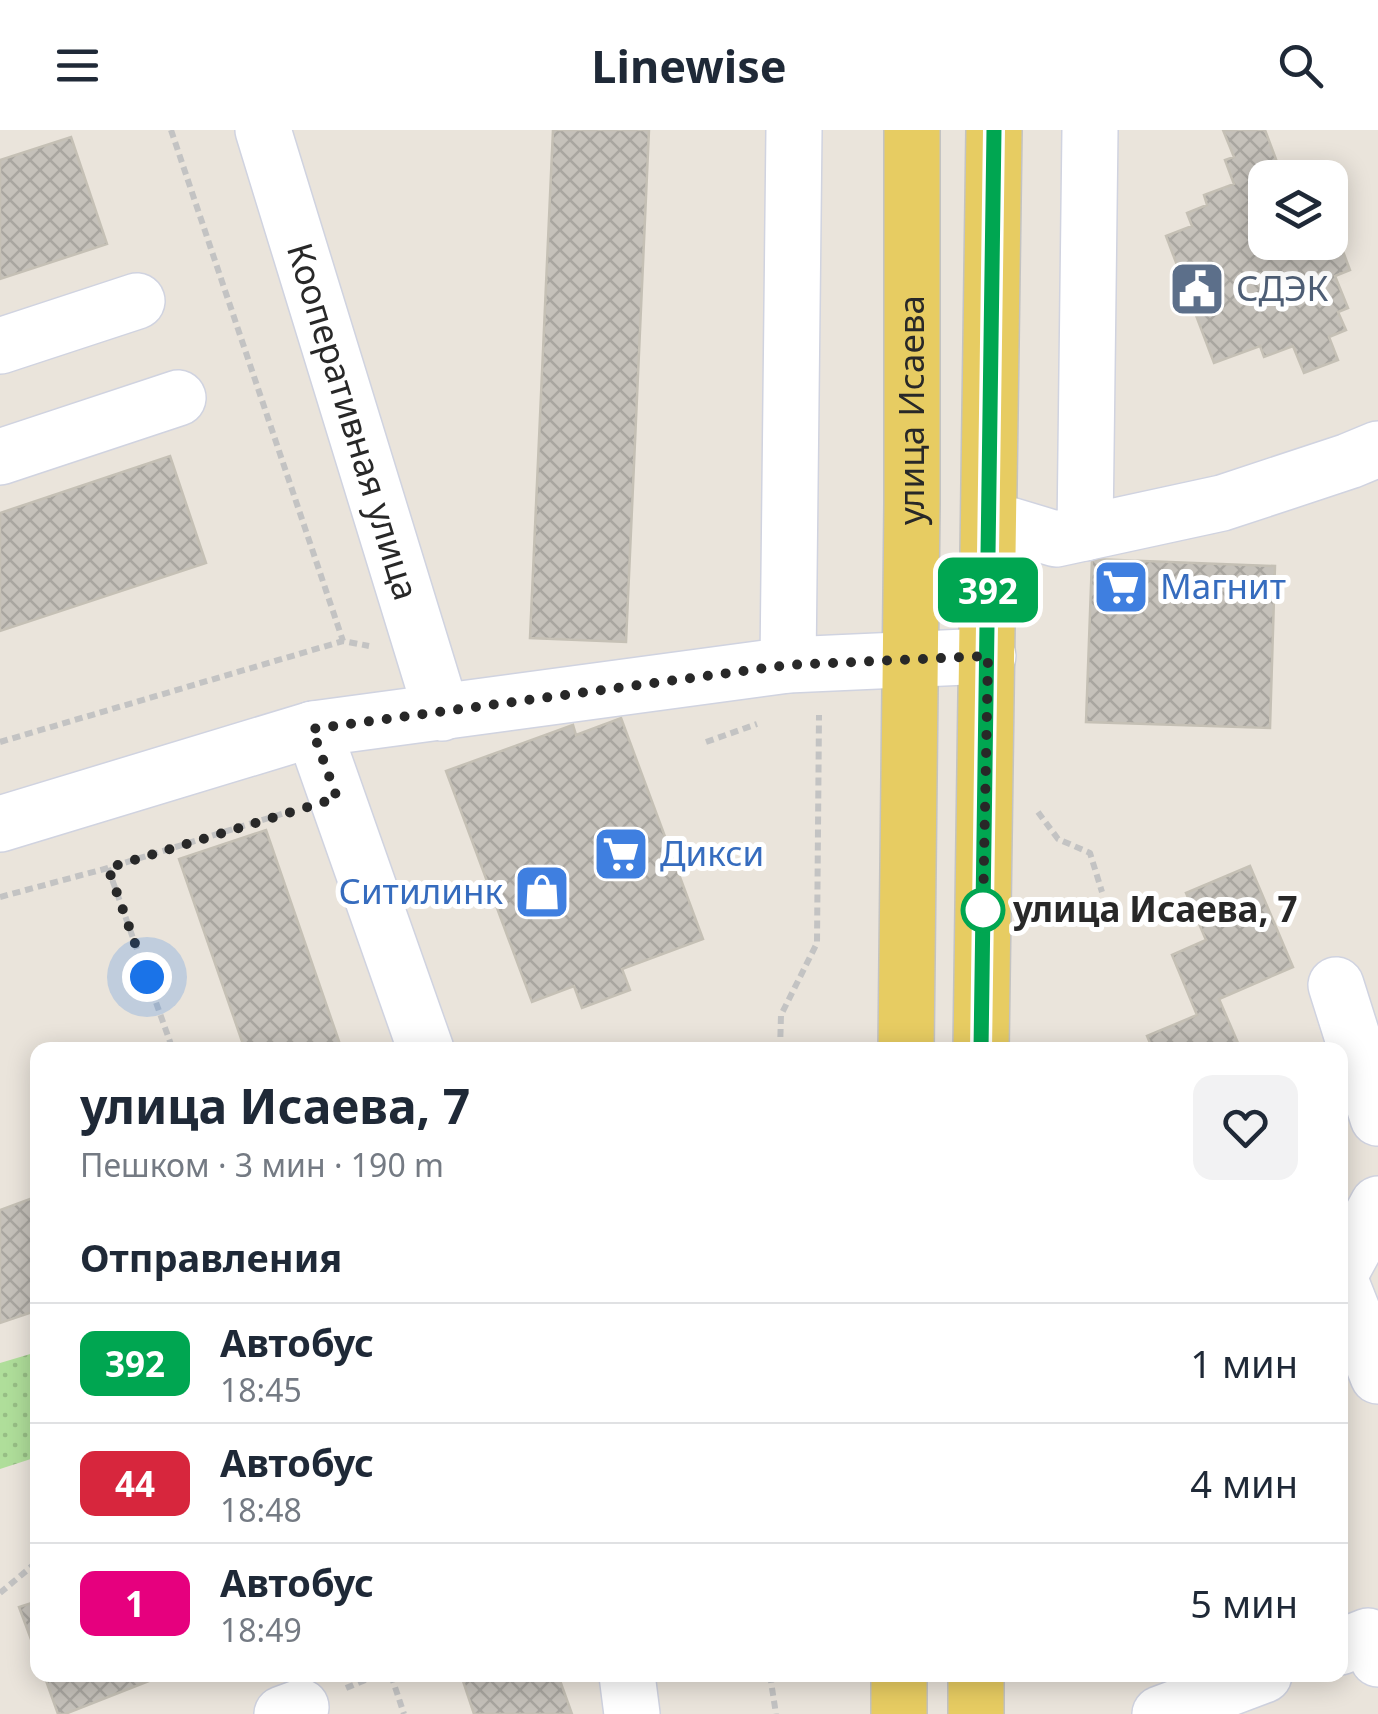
<!DOCTYPE html>
<html lang="ru">
<head>
<meta charset="utf-8">
<style>
  body { margin:0; font-family:"Noto Sans",sans-serif; background:#f2f2f3; color:#1f2937; height:100vh; display:flex; flex-direction:column; font-size:38px; white-space:nowrap }
  * { box-sizing:border-box; margin:0 }
  p { font-size:32px; color:#747a83 }
  .icon { flex:none; width:55px; height:55px; fill:none; stroke:currentColor; stroke-width:2; stroke-linecap:round; stroke-linejoin:round }
  .map { position:relative; flex:1; overflow:hidden }
  .panel { position:absolute; left:30px; top:912px; width:1318px; height:640px; display:flex; flex-direction:column; background:#fff; border-radius:20px; box-shadow:0 5px 25px #0003 }
  .panel>* { flex:none }
  .badge { padding:0 20px; border-radius:15px; font-size:35px; line-height:65px }
  .fabs { position:absolute; left:1248px; top:30px; display:grid; gap:20px }
  .fabs a { display:grid; place-items:center; width:100px; height:100px; border-radius:20px; background:#fff; box-shadow:0 5px 25px #0003; font-size:50px }
  .you { position:absolute; width:50px; height:50px; margin:-25px; border:8px solid #fff; border-radius:50%; background:#1a73e8; box-shadow:0 0 0 15px #1a73e833 }
  .map>.badge { position:absolute; translate:-50% -50%; box-shadow:0 0 0 5px #fff }
  h2 { padding:0 50px; font-size:38px; line-height:90px }
  .round { display:grid; place-items:center; flex:none; width:105px; height:105px; border-radius:20px; background:#f2f2f3 }
  .headline { display:flex; align-items:center; justify-content:space-between; height:170px; padding:0 50px }
  h1 { font-size:48px; font-weight:700; line-height:75px }
  ul { padding:0; list-style:none }
  li { display:flex; align-items:center; gap:30px; height:120px; padding:0 50px; border-top:2px solid #e0e1e3 }
  li div { flex:1 }
  li b { display:block; font-size:38px }
  li em { font-style:normal }
  li .badge { min-width:110px; font-weight:700; text-align:center }
  header { display:flex; justify-content:space-between; align-items:center; height:130px; padding:0 50px; background:#fff; font-size:45px; font-weight:700 }
  .map>svg:first-child { display:block }
  .park { fill:url(#park-dots) }
  .building { fill:url(#building-cross-hatch); stroke:#c5c0b5; stroke-width:2.5 }
  .lines { fill:none; stroke-linecap:round; stroke-linejoin:round }
  .minor-casing { stroke:#d0d3e0; stroke-width:58 }
  .major-casing { stroke:#c3c3c3; stroke-width:58 }
  .path { stroke:#c3c3c3; stroke-width:6; stroke-dasharray:8 5; stroke-linecap:butt }
  .minor { stroke:#fff; stroke-width:55 }
  .major { stroke:#e7cc62; stroke-width:55 }
  .line-casing { stroke:#fff; stroke-width:22 }
  .line { stroke:#00a651; stroke-width:15 }
  .walk { stroke:#282828; stroke-width:10; stroke-dasharray:0 18 }
  .stop-dot { fill:#fff; stroke:#00a651; stroke-width:5 }
  .labels { text-anchor:middle; stroke-width:10; stroke-linejoin:round; paint-order:stroke }
  .service-label { font-size:35px; fill:#4e5e75; stroke:#fff; text-anchor:start }
  .street-label { font-size:35px; fill:#282828; stroke:#fff }
  .shop-label { font-size:35px; fill:#366cbe; stroke:#fff; text-anchor:start }
  .stop-label { font-size:35px; font-weight:bold; fill:#282828; stroke:#fff; text-anchor:start }
</style>
</head>
<body>
<header><svg class="icon" aria-label="menu" viewBox="0 0 24 24"><path d="M4 6h16M4 12h16M4 18h16"/></svg>Linewise<svg class="icon" aria-label="search" viewBox="0 0 24 24"><circle cx="10" cy="10" r="6"/><path d="M15 15l6 6"/></svg></header>
<div class="map">
<svg width="1378" height="1584" viewBox="0 0 1378 1584">
  <defs>
    <pattern id="park-dots" width="8" height="8" patternUnits="userSpaceOnUse" patternTransform="scale(2.5)"><rect width="8" height="8" fill="#afde9a"/><path d="M2 2h.1M6 6h.1" fill="none" stroke="#97be85" stroke-width="1.8" stroke-linecap="round"/></pattern>
    <pattern id="building-cross-hatch" width="8" height="8" patternUnits="userSpaceOnUse" patternTransform="scale(2.5)"><rect width="8" height="8" fill="#c5c1ba"/><path d="M0 0l8 8M0 8l8-8" fill="none" stroke="#a9a6a0"/></pattern>
  </defs>
  <rect width="100%" height="100%" fill="#eae4db"/>
  <path class="park" d="M37,1222V1327L0,1339V1233Z"/>
  <path class="building" d="M553,0H649L626,512L530,508Z
    M1223,0H1265L1283,48H1265V112H1330V87L1350,140L1335,146L1348,178L1338,182L1346,200L1329,207L1338,230L1304,243L1293,216L1264,227L1260,216L1214,233L1166,106L1192,96L1187,83L1207,75L1204,65L1234,54L1225,30L1234,27Z
    M71,7L107,114L0,149V30Z
    M170,326L206,433L0,501V383Z
    M1092,429L1275,436L1270,598L1086,592Z
    M621,588L703,809L622,839L630,860L582,878L574,856L532,872L446,641L573,595L576,605Z
    M266,700L342,920H245L179,729Z
    M1250,736L1293,837L1219,869L1241,920H1153L1147,906L1197,885L1172,825L1206,810L1186,763Z
    M38,1066V1180L0,1193V1080Z
    M38,1471V1528L19,1477Z
    M44,1545H164L65,1584H58Z
    M461,1545H558L572,1584H474Z"/>
  <g class="lines">
    <g class="minor-casing">
      <g id="minor">
        <path id="s1" d="M263,0L442,583"/>
        <path d="M0,216L137,171"/>
        <path d="M0,327L178,268"/>
        <path d="M989,389L1056,409L1222,373L1349,331L1378,319"/>
        <path d="M1085,403L1090,0"/>
        <path d="M788,535L794,0"/>
        <path d="M313,599L426,920"/>
        <path d="M0,694L313,599L788,535L988,526"/>
        <path d="M1336,855L1378,988"/>
        <path d="M1340,1144L1378,1074"/>
        <path d="M1340,1150L1378,1246"/>
        <path d="M1340,1517L1368,1506L1378,1529"/>
        <path d="M627,1545L632,1584"/>
        <path d="M282,1584L301,1577"/>
        <path d="M1160,1584L1264,1545"/>
      </g>
    </g>
    <g class="major-casing">
      <g id="major">
        <path id="s2" d="M906,920L912,374V0"/>
        <path d="M981,920L994,0"/>
        <path d="M899,1584V1545"/>
        <path d="M976,1584V1545"/>
      </g>
    </g>
    <path class="path" d="M171,0L343,511
      M0,612L343,511L369,516
      M706,612L757,594
      M1038,682L1058,709L1090,723L1102,762
      M108,738L173,920
      M0,767L108,738L288,682
      M780,920L781,885L817,813L819,585
      M0,1463L38,1431
      M391,1545L404,1584
      M770,1545L776,1584
      M346,1558L377,1545"/>
    <use href="#minor" class="minor"/>
    <use href="#major" class="major"/>
  </g>
  <g class="lines">
    <g class="line-casing">
      <path id="line" d="M981,920L994,0"/>
    </g>
    <use href="#line" class="line"/>
    <path class="walk" d="M147,847L108,738L337,668L312,599L788,535L988,526L983,782V780"/>
  </g>
  <defs>
    <g id="civic-square" transform="scale(2.875)"><rect x="-9" y="-9" width="18" height="18" rx="4" fill="#5c6f8a" stroke="#fff"/><path d="M-.6-6.5H3V-4.5H.6V-3L4-1V1h2V6H-6V1h2V-1L-.6-3ZM-1.2 2.5V6h2.4V2.5Z" fill="#fff"/></g>
    <g id="supermarket-square" transform="scale(2.875)"><rect x="-9" y="-9" width="18" height="18" rx="4" fill="#3f7fe0" stroke="#fff"/><path d="M-6-5.5h2.5l.6 2H6L4.5 2H-2.5L-4.4-4H-6ZM-1.5 3.2a1.3 1.3 0 1 0 .1 0ZM3 3.2a1.3 1.3 0 1 0 .1 0Z" fill="#fff"/></g>
    <g id="shop-square" transform="scale(2.875)"><rect x="-9" y="-9" width="18" height="18" rx="4" fill="#3f7fe0" stroke="#fff"/><path d="M-5-2.5h2.3a2.7 3.5 0 0 1 5.4 0H5L5.5 6h-11ZM-1.5-2.5h3a1.5 2.3 0 0 0-3 0Z" fill="#fff"/></g>
  </defs>
  <g fill-rule="evenodd">
    <use href="#civic-square" x="1197" y="159"/>
    <use href="#supermarket-square" x="1121" y="457"/>
    <use href="#supermarket-square" x="621" y="724"/>
    <use href="#shop-square" x="542" y="762"/>
  </g>
  <circle class="stop-dot" cx="983" cy="780" r="20"/>
  <g class="labels">
    <g class="service-label">
      <text x="1236" y="171">СДЭК</text>
    </g>
    <g class="street-label">
      <text dy="12" stroke="none"><textPath href="#s2" startOffset="640">улица Исаева</textPath></text>
      <text dy="12" stroke="none"><textPath href="#s1" startOffset="305">Кооперативная улица</textPath></text>
    </g>
    <g class="shop-label">
      <text x="1160" y="469">Магнит</text>
      <text x="660" y="736">Дикси</text>
      <text x="503" y="774" text-anchor="end">Ситилинк</text>
    </g>
    <g class="stop-label">
      <text x="1013" y="792">улица Исаева, 7</text>
    </g>
  </g>
</svg>
<div class="fabs">
<a><svg class="icon" aria-label="layers" viewBox="0 0 24 24"><path d="M12 4l9 5-9 5-9-5zM3 14l9 5 9-5"/></svg></a>
</div>
<div class="you" style="left:147px;top:847px"></div>
<b class="badge" style="left:988px;top:460px;background:#00a651;color:#fff">392</b>
<section class="panel">
<div class="headline"><div><h1>улица Исаева, 7</h1><p>Пешком · 3 мин · 190 m</p></div><a class="round"><svg class="icon" aria-label="heart" viewBox="0 0 24 24"><path d="M12 20l-8-8c-3-5 5-10 8-4 3-6 11-1 8 4z"/></svg></a></div>
<h2>Отправления</h2>
<ul>
<li><span class="badge" style="background:#00a651;color:#fff">392</span><div><b>Автобус</b><p>18:45</p></div><em>1 мин</em></li>
<li><span class="badge" style="background:#d7263d;color:#fff">44</span><div><b>Автобус</b><p>18:48</p></div><em>4 мин</em></li>
<li><span class="badge" style="background:#e6007e;color:#fff">1</span><div><b>Автобус</b><p>18:49</p></div><em>5 мин</em></li>
</ul>
</section>
</div>
</body>
</html>
